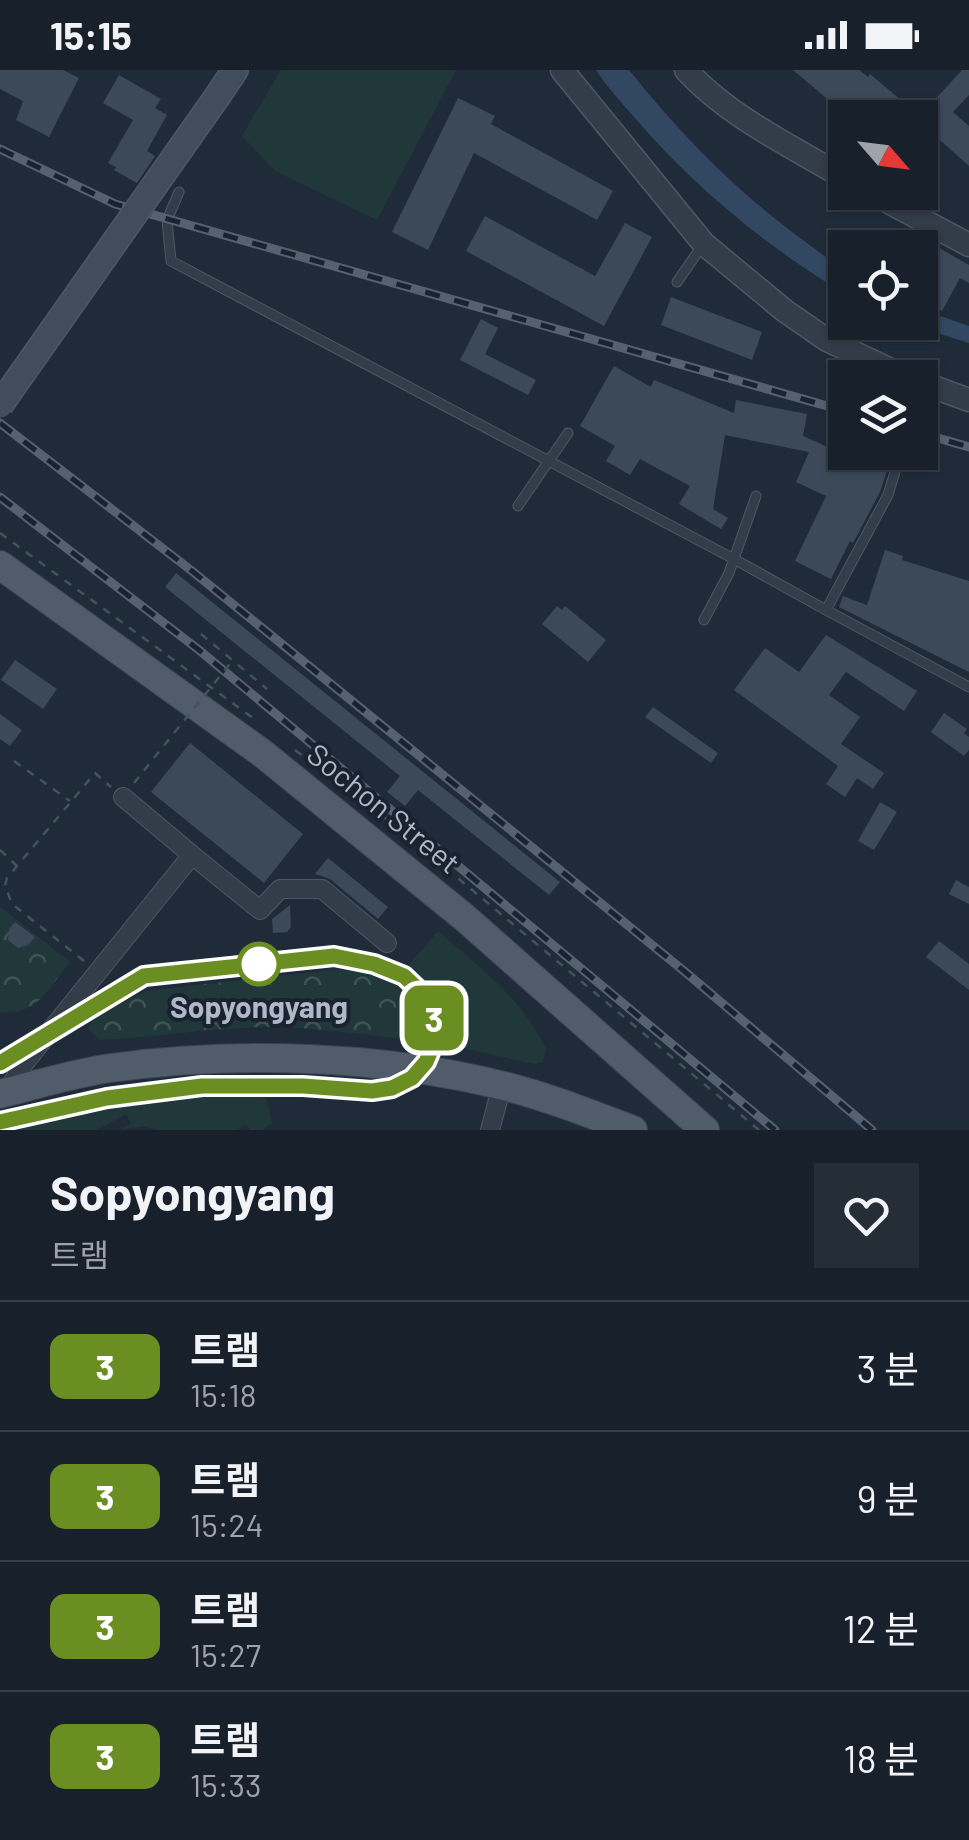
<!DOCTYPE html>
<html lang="ko">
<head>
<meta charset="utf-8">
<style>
  body { margin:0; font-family:Barlow,"Noto Sans KR",sans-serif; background:#252d37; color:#f1f3f6; height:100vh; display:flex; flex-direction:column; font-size:38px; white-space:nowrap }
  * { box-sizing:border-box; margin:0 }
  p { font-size:32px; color:#9fa3a9 }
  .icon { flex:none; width:55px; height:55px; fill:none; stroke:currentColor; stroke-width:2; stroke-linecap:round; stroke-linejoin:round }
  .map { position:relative; height:1060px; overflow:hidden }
  .side { display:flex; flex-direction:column; background:#18202b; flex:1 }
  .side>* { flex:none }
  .badge { padding:0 20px; border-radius:15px; font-size:35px; line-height:65px }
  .needle { width:65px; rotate:118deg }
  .fabs { position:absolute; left:828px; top:30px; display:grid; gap:20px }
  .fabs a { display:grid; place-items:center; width:110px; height:110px; border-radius:0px; background:#18202b; box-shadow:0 2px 8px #0004,0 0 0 2px #363e47; font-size:50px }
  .map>.badge { position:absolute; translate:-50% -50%; box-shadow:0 0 0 5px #fff }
  .round { display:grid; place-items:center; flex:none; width:105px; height:105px; border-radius:0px; background:#252d37 }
  .overview { display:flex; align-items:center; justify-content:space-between; height:170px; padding:0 50px }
  h1 { font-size:48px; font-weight:700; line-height:75px }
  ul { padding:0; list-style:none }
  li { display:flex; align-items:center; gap:30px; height:130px; padding:0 50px; border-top:2px solid #363e47 }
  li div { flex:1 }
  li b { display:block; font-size:38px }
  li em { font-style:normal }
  li .badge { min-width:110px; font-weight:700; text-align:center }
  .status { display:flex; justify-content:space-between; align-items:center; height:70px; padding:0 50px; background:#18202b; direction:ltr }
  .status svg { height:28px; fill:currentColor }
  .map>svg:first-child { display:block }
  .grass { fill:#21383a }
  .park { fill:url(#park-crowns) }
  .water { fill:#324762 }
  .building { fill:#3b4959 }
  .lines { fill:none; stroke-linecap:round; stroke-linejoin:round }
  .service-casing { stroke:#4e5864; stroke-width:11 }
  .minor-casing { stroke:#4e5864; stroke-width:20 }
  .tertiary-casing { stroke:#4e5864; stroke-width:25 }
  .secondary-casing { stroke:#4e5864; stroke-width:28 }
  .primary-casing { stroke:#3d4653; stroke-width:30 }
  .path { stroke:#3f5557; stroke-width:2.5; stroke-dasharray:8 8; stroke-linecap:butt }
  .service { stroke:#333d49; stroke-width:9 }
  .minor { stroke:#333d49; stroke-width:18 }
  .tertiary { stroke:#333d49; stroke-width:22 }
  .secondary { stroke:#414c5d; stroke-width:25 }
  .primary { stroke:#515c6a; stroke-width:28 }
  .tram { stroke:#556171; stroke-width:2.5 }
  .rail-casing { stroke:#556171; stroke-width:9 }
  .rail { stroke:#19222e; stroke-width:5; stroke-dasharray:15; stroke-linecap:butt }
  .secondary-bridge-casing { stroke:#4e5864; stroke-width:28; stroke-linecap:butt }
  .path-bridge { stroke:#3f5557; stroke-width:2.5; stroke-dasharray:8 8; stroke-linecap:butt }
  .secondary-bridge { stroke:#414c5d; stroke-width:25 }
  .line-casing { stroke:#fff; stroke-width:22 }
  .line { stroke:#6b8e23; stroke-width:15 }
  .stop-dot { fill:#fff; stroke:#6b8e23; stroke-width:5 }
  .labels { text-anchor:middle; stroke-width:8; stroke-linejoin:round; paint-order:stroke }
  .street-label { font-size:30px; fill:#aeb8c6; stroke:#19222e }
  .stop-label { font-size:30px; font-weight:bold; fill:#aeb8c6; stroke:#19222e }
</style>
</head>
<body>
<div class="status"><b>15:15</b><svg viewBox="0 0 49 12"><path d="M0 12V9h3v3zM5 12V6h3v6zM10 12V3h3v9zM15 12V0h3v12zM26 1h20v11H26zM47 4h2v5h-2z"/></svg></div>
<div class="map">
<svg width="969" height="1060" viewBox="0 0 969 1060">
  <defs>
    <pattern id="park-crowns" width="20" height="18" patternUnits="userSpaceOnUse" patternTransform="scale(2.5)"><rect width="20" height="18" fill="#21383a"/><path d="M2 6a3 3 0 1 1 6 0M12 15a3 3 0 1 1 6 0" fill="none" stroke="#3f5355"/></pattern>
  </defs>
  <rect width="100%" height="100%" fill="#202b39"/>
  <path class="grass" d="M281,0H456L377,150L275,101L242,66Z
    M438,861C480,898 522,928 546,979L543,992L534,994L436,972C441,941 429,918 407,897Z
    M265,1023L272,1053L263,1060H250L245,1054L238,1060H157L143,1056L120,1060L131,1054L126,1044L97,1060H22L25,1055C105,1038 183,1024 265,1023Z"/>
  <path class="park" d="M0,837L70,892C48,918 38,946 0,942Z
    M332,900C382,902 436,907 426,972C372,965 317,957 263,957C208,958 154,967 100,970L88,959L95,946L146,921Z"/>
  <path class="water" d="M596,0H629C697,84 755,139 845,200V224C766,176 695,118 635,48C621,32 607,17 596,0Z
    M920,239L969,256V273L905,253L920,252Z"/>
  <path class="building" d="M0,0H63L79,8L49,67L16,50L23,31L0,19Z
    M793,0H859L868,7L870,4L920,46L962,0H969V25L953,42L969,56V96L941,71L920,96V48H850Z
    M119,5L161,29L155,38L167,45L147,81L155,86L137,113L114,100L116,97L108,93L133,50L103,33Z
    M458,28L495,46L491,54L613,121L597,150L474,83L428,180L392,162Z
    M485,146L595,206L625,153L652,167L604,256L466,181Z
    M906,159L969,195V213L960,208L942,241L920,230V178H896Z
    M671,227L762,262L752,290L661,255Z
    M481,249L498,258L485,284L536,310L528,325L460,290Z
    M614,296L651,317L654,310L734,343L736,330L807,344L803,366L839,382H867L890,391L880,422L853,473L850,471L831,509L795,491L826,426L796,412L809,382L725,365L713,439L728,448L721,459L679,434L690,416L640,389L630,405L606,391L615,376L580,356Z
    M885,480L903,486L902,490L969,511V602L839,537L843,526L867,535Z
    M176,503L560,812L549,825L418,720L405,736L387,722L400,706L165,517Z
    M557,536L562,540L565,536L606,570L588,592L542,554Z
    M826,565L917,621L904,641L846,602L829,625L860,647L841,674L884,703L873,719L857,708L845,727L826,714L838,696L734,620L765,578L799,602Z
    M15,590L57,619L43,639L1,610Z
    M653,637L718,683L711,693L645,647Z
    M944,643L967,659L964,663L969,667V680L964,686L931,662Z
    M0,644L22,660L10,676L0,669Z
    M190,673L303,764L264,813L151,722Z
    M880,732L897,742L874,780L858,771Z
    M328,788L388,837L378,849L330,809L315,804Z
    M956,810L969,817V834L949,824Z
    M290,835L291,857L287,862L273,863L272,849Z
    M15,852L35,867L28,875L18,878L8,870L9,859Z
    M939,871L969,894V920L926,887Z"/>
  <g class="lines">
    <g class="service-casing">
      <path id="service" d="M179,122L167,150L171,191L734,489L826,540
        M677,212L702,176
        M901,382L888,425L826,540L969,617
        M518,436L568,363
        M704,550L729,503L756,426"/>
    </g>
    <g class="minor-casing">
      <path id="minor" d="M192,785L260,840L280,819H322L387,873
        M7,1022L22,996L192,785L123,727
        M490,1060L502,1015"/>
    </g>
    <g class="tertiary-casing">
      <path id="tertiary" d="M562,0L704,174L785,241L827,270L908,308
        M686,0C729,47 791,76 845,108
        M870,122L969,175
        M920,312L969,330"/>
    </g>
    <g class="secondary-casing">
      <path id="secondary" d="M219,24L235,0"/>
    </g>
    <g class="primary-casing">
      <path id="primary" d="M0,495L262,683L465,848L705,1060
        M0,1024C36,1015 74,1003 111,998C236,981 381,985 504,1016C548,1027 591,1044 633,1060"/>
    </g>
    <path class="path" d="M0,463L257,651
      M201,564L267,619
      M295,680L398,758L759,1060
      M14,691L70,731
      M134,713L174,663
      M0,780L17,796
      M84,891L12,834L5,815L7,808L95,703L111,717"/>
    <use href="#service" class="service"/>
    <use href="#minor" class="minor"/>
    <use href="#tertiary" class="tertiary"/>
    <use href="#secondary" class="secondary"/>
    <use href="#primary" class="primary"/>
    <path class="tram" d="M0,993L144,906L335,887L374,894L404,906L419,918L429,934L435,962L426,992L412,1008L382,1021L202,1016L107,1028L0,1052"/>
    <g class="rail-casing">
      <path id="rail" d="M0,79L115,134L845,341
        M0,353L192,501L684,901L872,1060
        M920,363L969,377
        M0,427L199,580L775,1060"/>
    </g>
    <use href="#rail" class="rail"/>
    <g class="secondary-bridge-casing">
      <path id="secondary-bridge" d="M0,335L219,24"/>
    </g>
    <path class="path-bridge" d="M174,663L233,590"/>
    <use href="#secondary-bridge" class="secondary-bridge"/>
  </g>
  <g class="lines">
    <g class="line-casing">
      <path id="line" d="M0,993L144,906L334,886L374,894L404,906L425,926L435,952L434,973L426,992L412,1008L392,1018L372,1021L303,1016H202L107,1028L0,1052"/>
    </g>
    <use href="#line" class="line"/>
  </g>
  <circle class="stop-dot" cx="259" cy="894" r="20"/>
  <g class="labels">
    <g class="street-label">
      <text transform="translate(383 739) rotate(39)" y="10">Sochon Street</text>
    </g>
    <g class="stop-label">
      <text x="259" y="948">Sopyongyang</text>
    </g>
  </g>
</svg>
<div class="fabs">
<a><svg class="needle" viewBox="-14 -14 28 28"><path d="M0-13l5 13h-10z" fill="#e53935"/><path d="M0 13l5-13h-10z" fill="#9fa3a9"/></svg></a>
<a><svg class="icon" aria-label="locate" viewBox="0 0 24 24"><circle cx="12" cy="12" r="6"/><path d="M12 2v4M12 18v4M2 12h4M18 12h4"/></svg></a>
<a><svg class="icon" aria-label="layers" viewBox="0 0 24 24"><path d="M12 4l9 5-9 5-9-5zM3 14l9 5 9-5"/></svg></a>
</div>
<b class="badge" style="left:434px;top:948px;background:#6b8e23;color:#fff">3</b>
</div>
<section class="side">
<div class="overview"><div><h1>Sopyongyang</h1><p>트램</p></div><a class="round"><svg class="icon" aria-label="heart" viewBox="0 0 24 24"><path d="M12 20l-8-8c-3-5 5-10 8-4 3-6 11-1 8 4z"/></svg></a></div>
<ul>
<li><span class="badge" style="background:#6b8e23;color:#fff">3</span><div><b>트램</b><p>15:18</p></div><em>3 분</em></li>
<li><span class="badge" style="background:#6b8e23;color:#fff">3</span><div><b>트램</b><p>15:24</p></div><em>9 분</em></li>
<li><span class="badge" style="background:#6b8e23;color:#fff">3</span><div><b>트램</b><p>15:27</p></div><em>12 분</em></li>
<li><span class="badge" style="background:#6b8e23;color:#fff">3</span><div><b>트램</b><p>15:33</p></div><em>18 분</em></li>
</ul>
</section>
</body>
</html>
